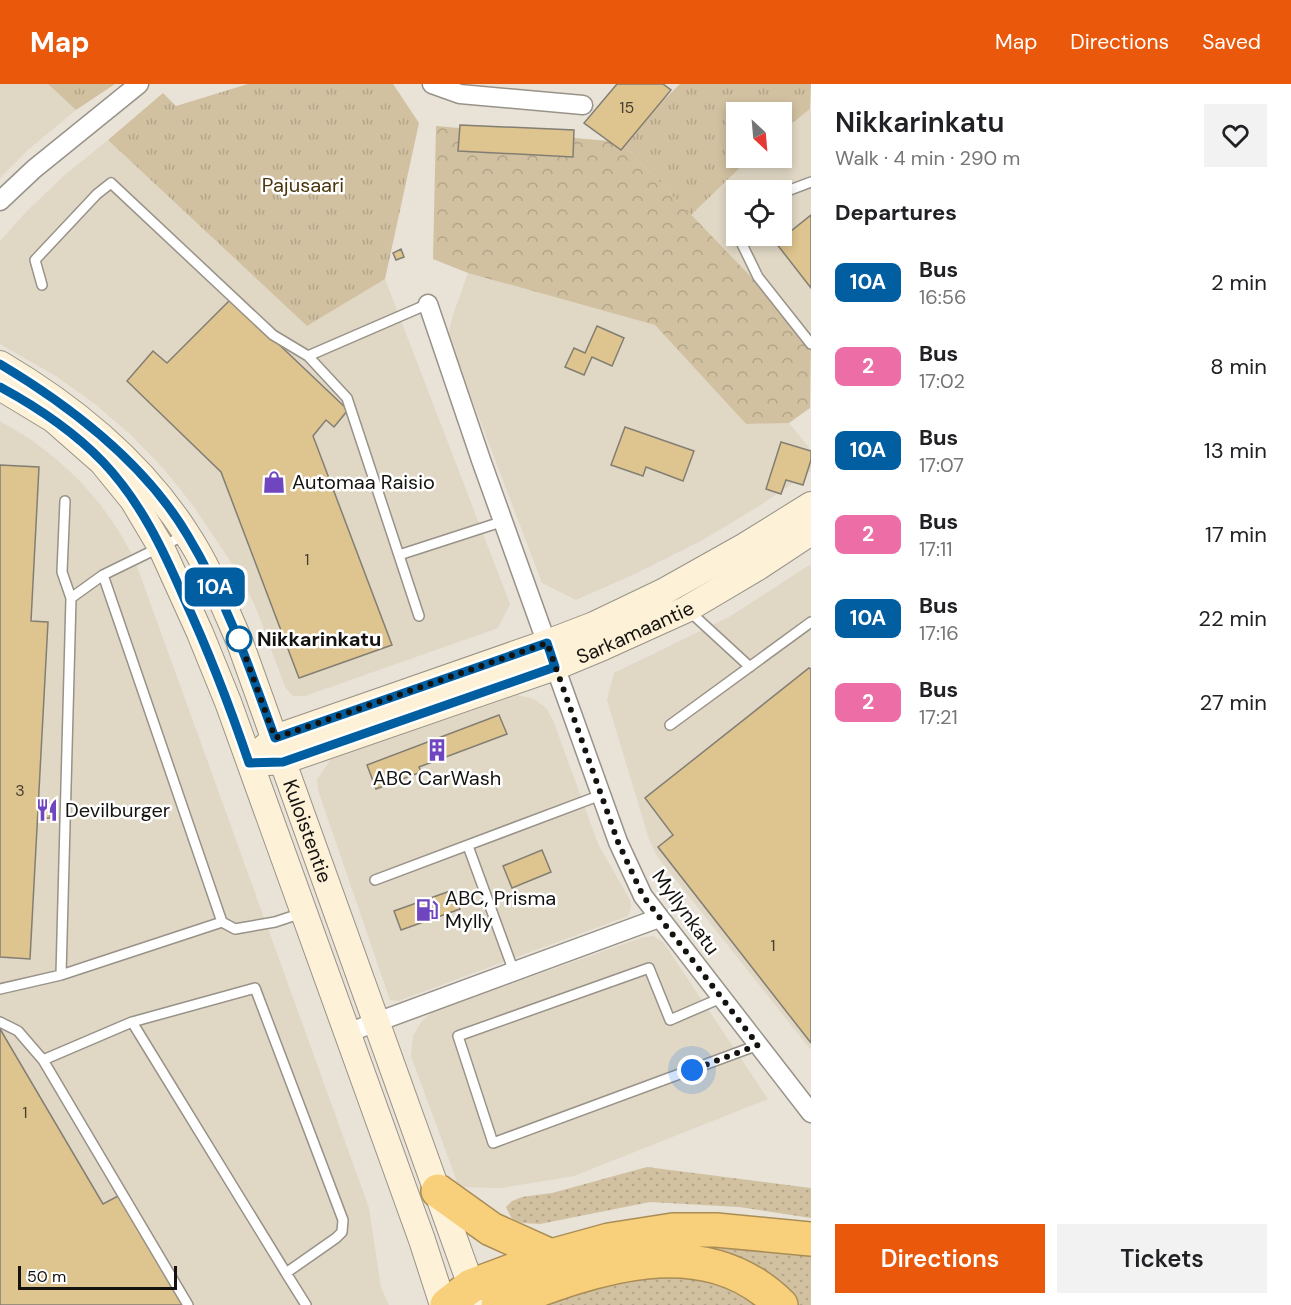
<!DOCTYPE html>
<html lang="en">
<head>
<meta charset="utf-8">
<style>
  body { margin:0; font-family:"DM Sans",sans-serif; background:#f2f2f2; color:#202124; height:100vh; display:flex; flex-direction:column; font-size:22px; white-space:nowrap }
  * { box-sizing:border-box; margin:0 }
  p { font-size:20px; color:#757577 }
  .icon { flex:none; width:33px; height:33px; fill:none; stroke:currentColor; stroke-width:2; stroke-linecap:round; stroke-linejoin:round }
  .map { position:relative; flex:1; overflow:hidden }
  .details { display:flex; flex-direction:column; background:#fff; width:480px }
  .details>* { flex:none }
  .badge { padding:0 12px; border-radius:9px; font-size:21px; line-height:39px }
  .needle { width:39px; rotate:154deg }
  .buttons { position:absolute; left:726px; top:18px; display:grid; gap:12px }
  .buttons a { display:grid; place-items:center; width:66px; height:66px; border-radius:0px; background:#fff; box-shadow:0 3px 9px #0003; font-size:30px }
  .scale { position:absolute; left:18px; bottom:15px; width:159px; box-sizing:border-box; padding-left:6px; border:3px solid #151310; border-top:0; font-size:16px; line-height:21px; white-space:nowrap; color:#151310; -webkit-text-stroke:4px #fff; paint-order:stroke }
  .you { position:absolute; width:30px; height:30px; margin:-15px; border:4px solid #fff; border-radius:50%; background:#1a73e8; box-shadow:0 0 0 9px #1a73e833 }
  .map>.badge { position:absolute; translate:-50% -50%; box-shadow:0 0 0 3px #fff }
  h2 { padding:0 24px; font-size:22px; line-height:54px }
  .round { display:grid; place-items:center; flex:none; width:63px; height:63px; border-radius:0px; background:#f2f2f2 }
  .headline { display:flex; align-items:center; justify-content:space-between; height:102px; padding:0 24px }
  h1 { font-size:28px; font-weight:600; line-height:45px }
  .action { display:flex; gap:12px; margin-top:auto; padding:12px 24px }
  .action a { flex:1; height:69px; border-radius:0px; background:#ea580c; color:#fff; font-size:24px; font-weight:600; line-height:69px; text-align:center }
  .action a+a { background:#f2f2f2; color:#202124 }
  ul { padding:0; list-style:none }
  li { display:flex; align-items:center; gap:18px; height:84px; padding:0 24px }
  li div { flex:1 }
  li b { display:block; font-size:22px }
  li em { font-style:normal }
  li .badge { min-width:66px; font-weight:700; text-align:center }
  header { display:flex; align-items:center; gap:36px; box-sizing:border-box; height:84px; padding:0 30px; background:#ea580c; color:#fff }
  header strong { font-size:28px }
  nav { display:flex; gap:33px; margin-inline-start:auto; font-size:21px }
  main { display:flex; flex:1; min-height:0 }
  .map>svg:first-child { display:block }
  .built { fill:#e0d7c5; fill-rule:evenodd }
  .grass { fill:url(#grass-dots) }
  .forest { fill:url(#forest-crowns) }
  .park { fill:url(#park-tufts) }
  .building { fill:#dec48e; stroke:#837e74; stroke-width:1.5 }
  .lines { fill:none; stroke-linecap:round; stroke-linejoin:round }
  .lane-casing { stroke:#989288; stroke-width:12 }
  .street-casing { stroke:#989288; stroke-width:21 }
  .secondary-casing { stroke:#989288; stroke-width:28 }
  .highway-casing { stroke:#a98d56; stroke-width:36 }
  .lane { stroke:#fff; stroke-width:9 }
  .street { stroke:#fff; stroke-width:18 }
  .secondary { stroke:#fdf1d7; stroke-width:26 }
  .highway { stroke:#f8cf7b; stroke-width:33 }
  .line-casing { stroke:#fff; stroke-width:14 }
  .line { stroke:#005ea1; stroke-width:9 }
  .walk { stroke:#151310; stroke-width:6; stroke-dasharray:0 10.8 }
  .stop-dot { fill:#fff; stroke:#005ea1; stroke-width:3 }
  .labels { text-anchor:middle; stroke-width:5; stroke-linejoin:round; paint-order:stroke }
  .number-label { font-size:16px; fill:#473f30 }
  .park-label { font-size:20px; fill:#483509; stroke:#fff }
  .poi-label { font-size:20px; fill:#151310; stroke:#fff; text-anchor:start }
  .street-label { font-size:20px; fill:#151310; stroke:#fff }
  .stop-label { font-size:20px; font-weight:bold; fill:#151310; stroke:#fff; text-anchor:start }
</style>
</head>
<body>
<header>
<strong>Map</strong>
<nav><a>Map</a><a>Directions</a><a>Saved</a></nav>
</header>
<main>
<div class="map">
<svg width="811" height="1221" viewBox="0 0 811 1221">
  <defs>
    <pattern id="grass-dots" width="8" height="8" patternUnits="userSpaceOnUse" patternTransform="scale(1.5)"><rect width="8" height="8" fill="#d1c1a1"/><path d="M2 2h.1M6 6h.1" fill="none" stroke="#b3a58a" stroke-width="1.8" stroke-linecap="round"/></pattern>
    <pattern id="forest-crowns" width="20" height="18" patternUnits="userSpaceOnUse" patternTransform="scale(1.5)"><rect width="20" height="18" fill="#d1c1a1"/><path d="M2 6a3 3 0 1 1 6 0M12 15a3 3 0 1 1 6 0" fill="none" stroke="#b3a58a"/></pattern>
    <pattern id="park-tufts" width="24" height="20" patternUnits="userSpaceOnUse" patternTransform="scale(1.5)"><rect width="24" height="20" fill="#d1c1a1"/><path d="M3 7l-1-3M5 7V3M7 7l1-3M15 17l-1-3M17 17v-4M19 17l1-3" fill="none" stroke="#b3a58a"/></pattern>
  </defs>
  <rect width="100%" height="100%" fill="#e8e2d7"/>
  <path class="built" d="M0,0H48L76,26L29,65L0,94Z
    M810,25L811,27V255L691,131L750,74H782V47ZM736,106H782V152H736Z
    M108,56L307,242L385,195L510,520L498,544L305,612H293L285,603L258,529L243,496L192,420L163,384L131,351L95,320L56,292L0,260V157L27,127L66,90Z
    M468,189L655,241L746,340L789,339L811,366V387L759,422L701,457L639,488L576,516L542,499L452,263L449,248L452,234Z
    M0,337L30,355L55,374L79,396L100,420L118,446L134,474L369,1124L381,1204L389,1221H0Z
    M811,480V966L657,772L649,755L607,616L614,589L729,533Z
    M517,611L534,615L546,624L553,636L598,760L630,816L631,823L628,832L398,917L390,916L318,706L317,695L332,674Z
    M653,852L663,858L768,1015L574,1092L500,1104L459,1103L411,972L413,952L422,937L434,927L641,854Z"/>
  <path class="grass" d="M647,1083L811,1104V1134L739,1123L650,1118L540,1140L522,1139L512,1135L506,1123L512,1117L522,1113L552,1109Z
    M649,1159L811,1167V1221H795L775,1199Z
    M694,1191L733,1204L760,1221H536L628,1195Z"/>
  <path class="forest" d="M436,42L621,58L811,255L810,324L789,339L746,340L655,241L468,189L433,175Z"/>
  <path class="park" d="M48,0H115L76,26Z
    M248,0H393L419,39L385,195L307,242L108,56L163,9L176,22Z
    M680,0H811L810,25L782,47V28H736V74H750L691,131L621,58Z"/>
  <path class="building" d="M617,0H663L671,6L621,66L584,39Z
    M460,41L574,46L573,73L458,67Z
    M811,131V204L776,159Z
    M401,165L404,173L396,176L393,169Z
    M231,215L348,326L334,343L326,336L313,352L392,561L299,594L221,388L127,297L153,267L167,279Z
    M597,242L624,254L612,282L592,273L584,291L565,283L574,264L585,269Z
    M625,343L694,367L683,397L646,383L643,392L611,381Z
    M781,358L811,367V376L803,401L786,396L781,410L766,405Z
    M0,381L39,383L31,537L48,538L30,875L0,873Z
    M809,584L811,585V959L658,763L673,751L645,714Z
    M499,631L507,650L419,683L421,688L376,705L367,681Z
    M43,718L51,719L50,734H42Z
    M542,766L551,788L512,804L503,782Z
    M453,806L460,825L401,846L394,827Z
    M0,945L103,1120L118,1112L184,1221H0Z"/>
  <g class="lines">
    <g class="lane-casing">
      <path id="lane" d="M782,109L811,98
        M742,152L740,156L758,193L811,260
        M42,201L35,176L97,110L111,99L273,251L308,272L347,314L419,532
        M308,272L428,220
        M399,471L504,437
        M103,491L222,838L235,845L275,838L302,829
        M71,514L103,491L185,451
        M688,526L750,583
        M670,641L811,538
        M468,762L514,888
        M375,796L601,711
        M61,891L71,514L62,488L65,417
        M0,905L61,891L222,838
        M721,914L670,936L649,884L458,952L493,1059L758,961
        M0,938L18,947L43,976L188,1221
        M132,938L255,904L343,1136L342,1148L336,1154L286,1189L306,1221
        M43,976L132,938L286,1189"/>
    </g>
    <g class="street-casing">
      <path id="street" d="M432,0L460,10L583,21
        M0,117L34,85L139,0
        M428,220L481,376L618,758L643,812L811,1029
        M347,949L659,834"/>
    </g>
    <g class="secondary-casing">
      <g id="secondary">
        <path id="s1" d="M0,280C73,323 140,378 186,449C208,482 223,520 239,556L478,1221"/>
        <path d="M0,303L53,335L102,378L133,416L161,463L200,549L228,618L422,1156L443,1221"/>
        <path d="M262,666L275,654L547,559L594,541L663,508L745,462L811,421"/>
        <path id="s2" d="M268,678L283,677L555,583L603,563L687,525L758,483L811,448"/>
      </g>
    </g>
    <g class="highway-casing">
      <path id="highway" d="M438,1107L491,1145L551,1172
        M447,1221L471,1202L551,1172L609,1156L673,1146H716L811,1155
        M498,1221C588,1187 700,1141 781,1221"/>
    </g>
    <use href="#lane" class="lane"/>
    <use href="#street" class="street"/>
    <use href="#secondary" class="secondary"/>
    <use href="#highway" class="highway"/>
  </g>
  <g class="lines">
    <g class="line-casing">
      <path id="line" d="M0,280C72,323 145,379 188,452C226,515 250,585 275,654L547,559L555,583L283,678L249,679C230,623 209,568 184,514C163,465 140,417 103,378C73,347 37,323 0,303"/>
    </g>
    <use href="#line" class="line"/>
    <path class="walk" d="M239,555L275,654L547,559L618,758L643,812L758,961L692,986"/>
  </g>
  <defs>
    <g id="shop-bare" transform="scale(1.8)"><path d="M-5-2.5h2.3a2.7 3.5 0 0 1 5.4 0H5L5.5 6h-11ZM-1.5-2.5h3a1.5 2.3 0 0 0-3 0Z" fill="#6f46bf" stroke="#fff" stroke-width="2.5" paint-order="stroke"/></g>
    <g id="building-bare" transform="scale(1.8)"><path d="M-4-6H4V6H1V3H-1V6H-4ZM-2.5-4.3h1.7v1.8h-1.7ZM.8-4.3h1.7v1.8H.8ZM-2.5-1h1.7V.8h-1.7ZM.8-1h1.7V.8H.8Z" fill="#6f46bf" stroke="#fff" stroke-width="2.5" paint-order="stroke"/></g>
    <g id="restaurant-bare" transform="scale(1.8)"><path d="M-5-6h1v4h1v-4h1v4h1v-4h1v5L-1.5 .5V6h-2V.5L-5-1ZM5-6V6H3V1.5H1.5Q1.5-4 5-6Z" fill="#6f46bf" stroke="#fff" stroke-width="2.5" paint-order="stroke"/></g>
    <g id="fuel-bare" transform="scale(1.8)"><path d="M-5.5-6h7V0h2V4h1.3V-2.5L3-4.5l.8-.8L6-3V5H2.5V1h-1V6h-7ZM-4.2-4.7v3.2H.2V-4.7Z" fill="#6f46bf" stroke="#fff" stroke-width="2.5" paint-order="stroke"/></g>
  </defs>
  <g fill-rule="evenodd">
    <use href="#shop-bare" x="274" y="398"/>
    <use href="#building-bare" x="437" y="666"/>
    <use href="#restaurant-bare" x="47" y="726"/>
    <use href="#fuel-bare" x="427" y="826"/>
  </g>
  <circle class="stop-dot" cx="239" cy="555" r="12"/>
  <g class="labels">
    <g class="number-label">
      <text x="627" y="29">15</text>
      <text x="307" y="481">1</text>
      <text x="20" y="712">3</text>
      <text x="773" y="867">1</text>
      <text x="25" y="1034">1</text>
    </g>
    <g class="park-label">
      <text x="303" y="108">Pajusaari</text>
    </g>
    <g class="poi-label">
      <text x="292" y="405">Automaa Raisio</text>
      <text x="437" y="701" text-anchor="middle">ABC CarWash</text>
      <text x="65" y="733">Devilburger</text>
      <text x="445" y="821">ABC, Prisma<tspan x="445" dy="23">Mylly</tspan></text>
    </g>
    <g class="street-label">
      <text dy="7" stroke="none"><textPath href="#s2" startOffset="390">Sarkamaantie</textPath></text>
      <text dy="7" stroke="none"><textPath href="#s1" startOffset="576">Kuloistentie</textPath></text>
      <text transform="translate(686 828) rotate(54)" y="7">Myllynkatu</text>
    </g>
    <g class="stop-label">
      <text x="257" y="562">Nikkarinkatu</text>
    </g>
  </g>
</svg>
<div class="buttons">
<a><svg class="needle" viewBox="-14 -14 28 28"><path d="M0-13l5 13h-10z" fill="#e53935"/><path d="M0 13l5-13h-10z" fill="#757577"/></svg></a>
<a><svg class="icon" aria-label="locate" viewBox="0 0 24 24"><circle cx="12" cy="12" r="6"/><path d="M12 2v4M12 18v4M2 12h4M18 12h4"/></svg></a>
</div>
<div class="scale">50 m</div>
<div class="you" style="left:692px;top:986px"></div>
<b class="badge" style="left:215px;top:503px;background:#005ea1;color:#fff">10A</b>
</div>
<section class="details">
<div class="headline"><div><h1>Nikkarinkatu</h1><p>Walk · 4 min · 290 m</p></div><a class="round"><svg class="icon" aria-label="heart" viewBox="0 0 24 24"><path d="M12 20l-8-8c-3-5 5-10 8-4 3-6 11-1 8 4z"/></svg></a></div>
<h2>Departures</h2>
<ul>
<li><span class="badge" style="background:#005ea1;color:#fff">10A</span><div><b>Bus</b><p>16:56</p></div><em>2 min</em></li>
<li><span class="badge" style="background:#ed6ea7;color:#fff">2</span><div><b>Bus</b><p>17:02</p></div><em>8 min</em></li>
<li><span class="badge" style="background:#005ea1;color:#fff">10A</span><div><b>Bus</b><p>17:07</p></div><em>13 min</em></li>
<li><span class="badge" style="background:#ed6ea7;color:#fff">2</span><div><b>Bus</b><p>17:11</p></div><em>17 min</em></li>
<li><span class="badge" style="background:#005ea1;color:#fff">10A</span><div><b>Bus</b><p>17:16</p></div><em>22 min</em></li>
<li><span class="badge" style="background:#ed6ea7;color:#fff">2</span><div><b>Bus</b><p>17:21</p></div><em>27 min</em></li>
</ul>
<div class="action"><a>Directions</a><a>Tickets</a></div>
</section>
</main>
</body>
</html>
